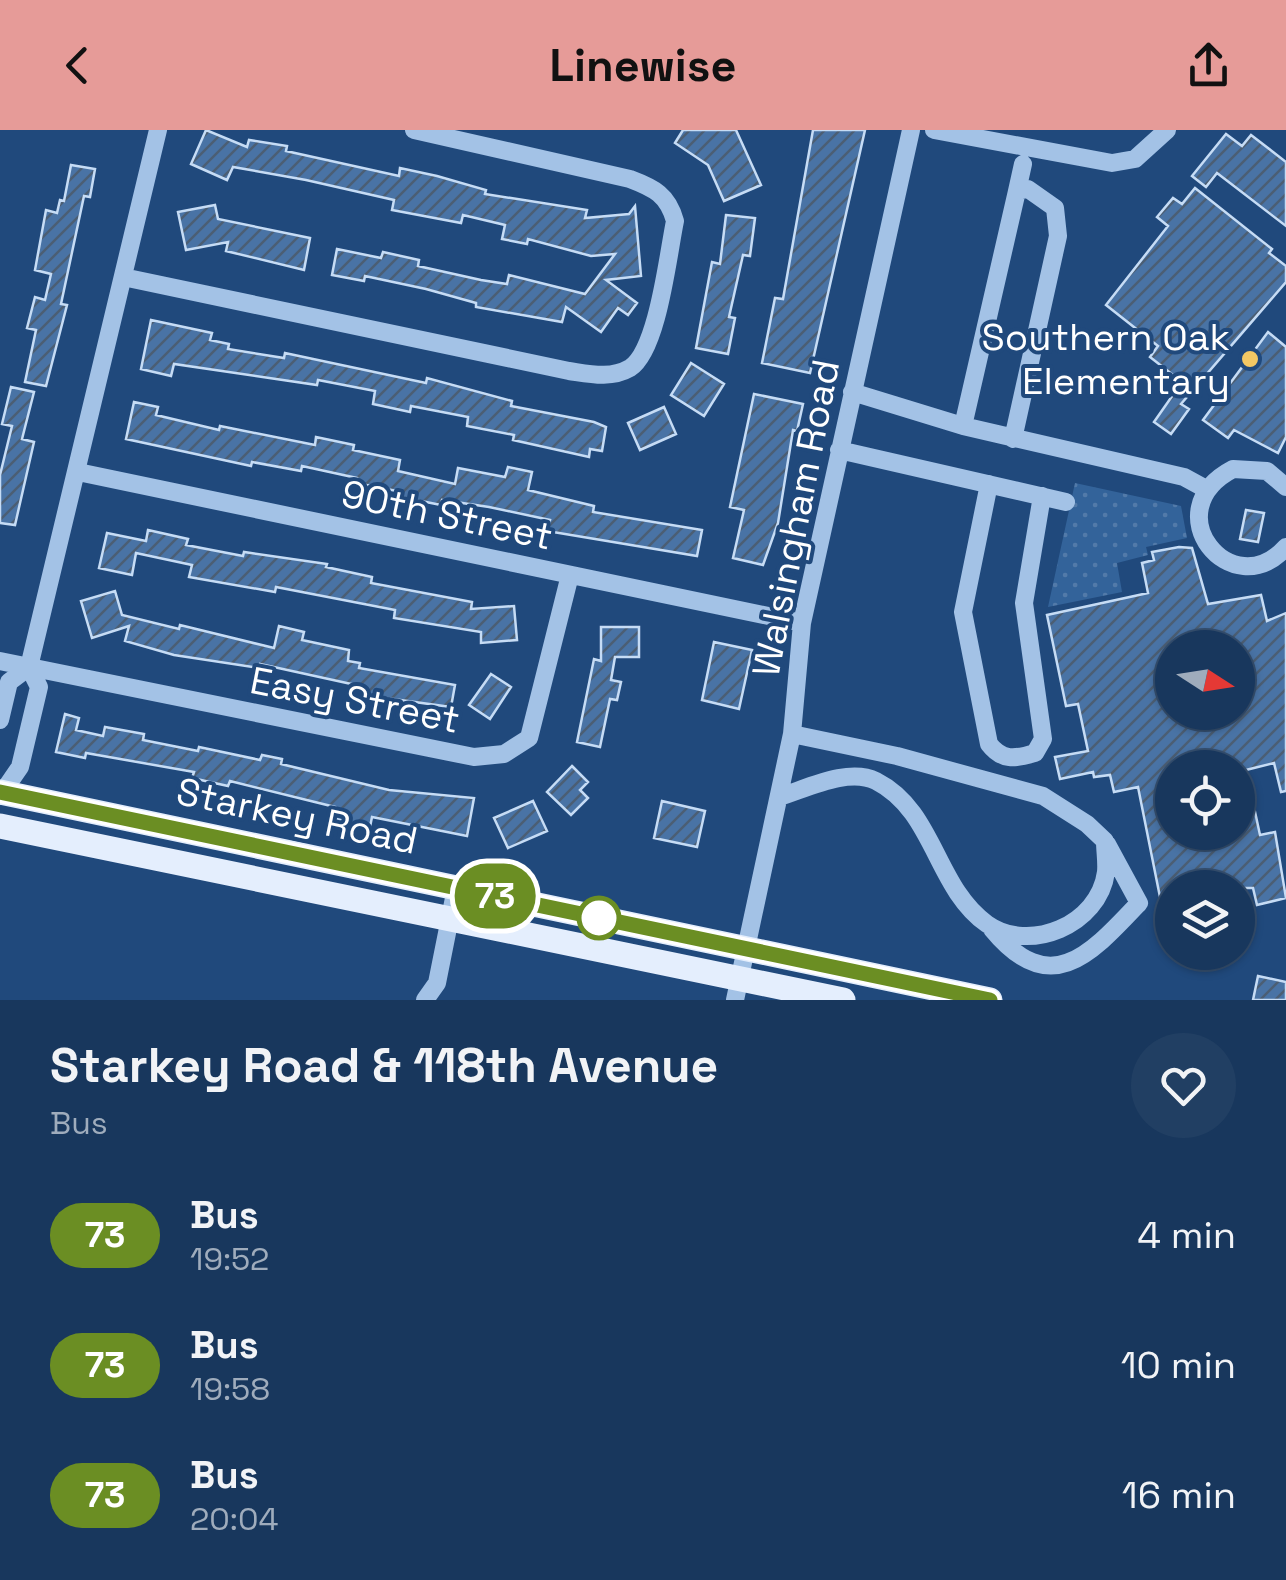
<!DOCTYPE html>
<html lang="en">
<head>
<meta charset="utf-8">
<style>
  body { margin:0; font-family:"Space Grotesk",sans-serif; background:#213f63; color:#f1f3f6; height:100vh; display:flex; flex-direction:column; font-size:38px; white-space:nowrap }
  * { box-sizing:border-box; margin:0 }
  p { font-size:32px; color:#9facbc }
  .icon { flex:none; width:55px; height:55px; fill:none; stroke:currentColor; stroke-width:2; stroke-linecap:round; stroke-linejoin:round }
  .map { position:relative; height:870px; overflow:hidden }
  .panel { display:flex; flex-direction:column; background:#18375d; flex:1 }
  .panel>* { flex:none }
  .badge { padding:0 20px; border-radius:32px; font-size:35px; line-height:65px }
  .needle { width:65px; rotate:102deg }
  .controls { position:absolute; left:1155px; top:500px; display:grid; gap:20px }
  .controls a { display:grid; place-items:center; width:100px; height:100px; border-radius:50%; background:#18375d; box-shadow:0 2px 8px #0004,0 0 0 2px #365172; font-size:50px }
  .map>.badge { position:absolute; translate:-50% -50%; box-shadow:0 0 0 5px #fff }
  .round { display:grid; place-items:center; flex:none; width:105px; height:105px; border-radius:52px; background:#213f63 }
  .head { display:flex; align-items:center; justify-content:space-between; height:170px; padding:0 50px }
  h1 { font-size:48px; font-weight:700; line-height:75px }
  ul { padding:0; list-style:none }
  li { display:flex; align-items:center; gap:30px; height:130px; padding:0 50px }
  li div { flex:1 }
  li b { display:block; font-size:38px }
  li em { font-style:normal }
  li .badge { min-width:110px; font-weight:700; text-align:center }
  header { display:flex; justify-content:space-between; align-items:center; height:130px; padding:0 50px; background:#e69b98; color:#111; font-size:45px; font-weight:700 }
  .map>svg:first-child { display:block }
  .green { fill:url(#green-dots) }
  .building { fill:url(#building-hatch); stroke:#c6dcf5; stroke-width:2.5; fill-rule:evenodd }
  .lines { fill:none; stroke-linecap:round; stroke-linejoin:round }
  .minor { stroke:#a3c2e6; stroke-width:18 }
  .major { stroke:#e4eefd; stroke-width:25 }
  .line-casing { stroke:#fff; stroke-width:22 }
  .line { stroke:#6b8e23; stroke-width:15 }
  .poi-dot { fill:#f3c864; stroke:#20497c; stroke-width:4 }
  .stop-dot { fill:#fff; stroke:#6b8e23; stroke-width:5 }
  .labels { text-anchor:middle; stroke-width:8; stroke-linejoin:round; paint-order:stroke }
  .poi-label { font-size:38px; fill:#fff; stroke:#20497c; text-anchor:end }
  .street-label { font-size:38px; fill:#fff; stroke:#20497c }
</style>
</head>
<body>
<header><svg class="icon" aria-label="back" viewBox="0 0 24 24"><path d="M15 5l-7 7 7 7"/></svg>Linewise<svg class="icon" aria-label="share" viewBox="0 0 24 24"><path d="M12 15V3M7 8l5-5 5 5M5 13v7h14v-7"/></svg></header>
<div class="map">
<svg width="1286" height="870" viewBox="0 0 1286 870">
  <defs>
    <pattern id="green-dots" width="8" height="8" patternUnits="userSpaceOnUse" patternTransform="scale(2.5)"><rect width="8" height="8" fill="#33639a"/><path d="M2 2h.1M6 6h.1" fill="none" stroke="#527aa9" stroke-width="1.8" stroke-linecap="round"/></pattern>
    <pattern id="building-hatch" width="6" height="6" patternUnits="userSpaceOnUse" patternTransform="scale(2.5)"><rect width="6" height="6" fill="#4973a5"/><path d="M-1 1l2-2M0 6l6-6M5 7l2-2" fill="none" stroke="#4b5e74"/></pattern>
  </defs>
  <rect width="100%" height="100%" fill="#20497c"/>
  <path class="green" d="M1075,353L1181,376L1187,408L1146,417L1148,425L1117,433L1122,462L1048,477Z"/>
  <path class="building" d="M206,0L247,17L249,10L287,16L286,21L399,46L400,38L437,46L486,60L485,64L587,80L585,88L629,84L635,76L641,146L606,150L637,173L628,185L618,178L601,202L566,177L562,192L476,177V173L426,159L365,146L364,151L332,145L337,119L381,128L383,122L419,130L418,136L481,150L507,154L509,145L585,164L615,124L591,126L528,109L527,114L502,109L505,95L463,85L461,93L392,80L394,70L306,50L233,37L227,50L191,34Z
    M683,0H736L761,55L724,71L708,35L675,13Z
    M813,0H865L810,243L762,233L775,168L783,169Z
    M1226,4L1242,16L1251,5L1286,32V96L1217,43L1206,57L1192,46Z
    M71,35L95,39L90,67L84,66L61,174L67,175L46,256L25,252L36,200L27,198L35,167L45,170L51,144L35,140L46,80L57,83L60,70L64,71Z
    M1195,58L1272,119L1269,123L1286,136V152L1181,274L1189,279L1171,304L1154,292L1182,252L1150,227L1158,216L1106,175L1168,96L1157,87L1173,68L1182,74Z
    M215,75L218,89L310,108L304,140L226,121L228,112L186,120L178,82Z
    M726,85L755,88L750,126L743,125L729,187L735,188L728,224L696,218L712,132L720,134Z
    M151,190L212,203L210,210L229,214L228,219L284,228L285,223L426,253L427,248L512,271L511,276L594,292L606,297L602,321L590,319L589,327L513,310L514,305L467,296L468,287L411,276L410,282L373,274L375,261L318,250L317,255L174,234L171,246L141,239Z
    M1268,202L1286,217V307L1278,323L1234,300L1228,308L1203,290Z
    M691,233L724,254L704,286L671,265Z
    M11,257L34,262L22,309L34,312L15,395L0,393V345L12,296L2,294Z
    M754,264L803,274L797,301L793,300L778,393L763,435L733,428L744,380L730,377Z
    M134,272L158,277L156,285L219,300L220,296L315,315L316,307L354,315L353,320L400,330L398,341L455,354L458,338L505,347L508,337L532,342L528,360L594,376L593,382L702,400L697,426L547,401L550,390L489,377L442,370L441,375L401,367L402,362L356,353L357,348L302,336L301,341L252,332L251,336L126,309Z
    M664,277L676,304L640,320L628,293Z
    M1246,380L1264,383L1258,412L1240,409Z
    M148,400L188,409L186,415L243,426L244,422L327,434L326,437L372,447L371,453L472,472L471,479L514,476L517,510L481,513V502L394,488L395,480L276,457L275,462L189,447L192,435L136,423L132,445L99,438L107,403L146,411Z
    M1179,417L1192,418L1208,474L1261,465L1267,491L1286,483V661L1281,662L1274,633L1246,640L1260,705L1275,702L1286,768L1257,775L1253,758H1172V797H1166L1138,657L1114,662L1110,645L1094,647L1093,642L1060,649L1055,627L1088,621L1078,574L1066,576L1047,485L1148,463L1142,433L1154,430L1152,422ZM1172,518H1238V582H1172ZM1172,638H1238V704L1187,714L1184,702H1172Z
    M115,461L122,485L179,499L180,495L274,518L279,496L304,502L302,510L349,520L348,531L360,533L359,538L455,555L451,577L364,565L365,557L260,534L259,538L174,525L125,511L129,496L92,508L81,471Z
    M601,497H639V527H615L611,550L621,552L617,570L610,569L600,617L577,612L594,529L601,531Z
    M714,512L752,520L739,579L702,570Z
    M491,544L511,557L490,589L469,575Z
    M65,584L79,588L76,600L103,606L105,597L144,604L143,610L198,621L199,617L260,630L262,625L282,629L281,634L389,660L474,668L467,706L372,687L370,697L332,688L335,677L230,651L228,656L192,648L194,642L86,623L85,628L56,622Z
    M572,636L588,652L580,660L588,668L571,685L547,662Z
    M533,671L547,701L508,718L494,688Z
    M662,671L705,681L697,717L654,708Z
    M1258,846L1286,852V870H1253Z"/>
  <g class="lines">
    <path class="minor" d="M934,0L1112,33L1135,29L1167,0
      M1017,61L1023,34
      M123,147L569,241C590,244 611,249 630,238C658,220 668,124 675,91C668,65 654,58 630,49L414,0
      M852,262L963,296L1184,347L1206,359
      M963,296L1017,61L1028,59L1055,78L1058,106L1013,309
      M839,320L1066,372
      M78,342L802,493
      M989,354L963,482L989,614C1002,631 1015,629 1035,623L1043,609L1024,473L1042,366
      M1286,357L1267,341L1233,339C1153,381 1232,477 1286,417
      M0,531L474,627L504,624L529,608L570,445
      M29,537L158,0
      M0,590L9,552L29,537L39,557L20,637L0,666
      M779,667C806,659 848,637 876,651C935,681 935,757 987,794C1029,824 1099,795 1106,742C1107,732 1105,721 1105,711L1087,694L1043,666L897,626L792,604
      M992,799C1050,870 1090,825 1139,773L1107,714
      M425,870L437,853L456,758
      M735,870L792,604L802,493L911,0"/>
    <path class="major" d="M0,662L990,870
      M0,696L843,870"/>
  </g>
  <g class="lines">
    <g class="line-casing">
      <path id="line" d="M0,662L990,870"/>
    </g>
    <use href="#line" class="line"/>
  </g>
  <circle class="poi-dot" cx="1250" cy="229" r="10"/>
  <circle class="stop-dot" cx="599" cy="788" r="20"/>
  <g class="labels">
    <g class="poi-label">
      <text x="1230" y="220">Southern Oak<tspan x="1230" dy="44">Elementary</tspan></text>
    </g>
    <g class="street-label">
      <text transform="translate(447 385) rotate(12)" y="13">90th Street</text>
      <text transform="translate(796 388) rotate(-79)" y="13">Walsingham Road</text>
      <text transform="translate(355 570) rotate(11)" y="13">Easy Street</text>
      <text transform="translate(297 686) rotate(12)" y="13">Starkey Road</text>
    </g>
  </g>
</svg>
<div class="controls">
<a><svg class="needle" viewBox="-14 -14 28 28"><path d="M0-13l5 13h-10z" fill="#e53935"/><path d="M0 13l5-13h-10z" fill="#9facbc"/></svg></a>
<a><svg class="icon" aria-label="locate" viewBox="0 0 24 24"><circle cx="12" cy="12" r="6"/><path d="M12 2v4M12 18v4M2 12h4M18 12h4"/></svg></a>
<a><svg class="icon" aria-label="layers" viewBox="0 0 24 24"><path d="M12 4l9 5-9 5-9-5zM3 14l9 5 9-5"/></svg></a>
</div>
<b class="badge" style="left:495px;top:766px;background:#6b8e23;color:#fff">73</b>
</div>
<section class="panel">
<div class="head"><div><h1>Starkey Road &amp; 118th Avenue</h1><p>Bus</p></div><a class="round"><svg class="icon" aria-label="heart" viewBox="0 0 24 24"><path d="M12 20l-8-8c-3-5 5-10 8-4 3-6 11-1 8 4z"/></svg></a></div>
<ul>
<li><span class="badge" style="background:#6b8e23;color:#fff">73</span><div><b>Bus</b><p>19:52</p></div><em>4 min</em></li>
<li><span class="badge" style="background:#6b8e23;color:#fff">73</span><div><b>Bus</b><p>19:58</p></div><em>10 min</em></li>
<li><span class="badge" style="background:#6b8e23;color:#fff">73</span><div><b>Bus</b><p>20:04</p></div><em>16 min</em></li>
</ul>
</section>
</body>
</html>
